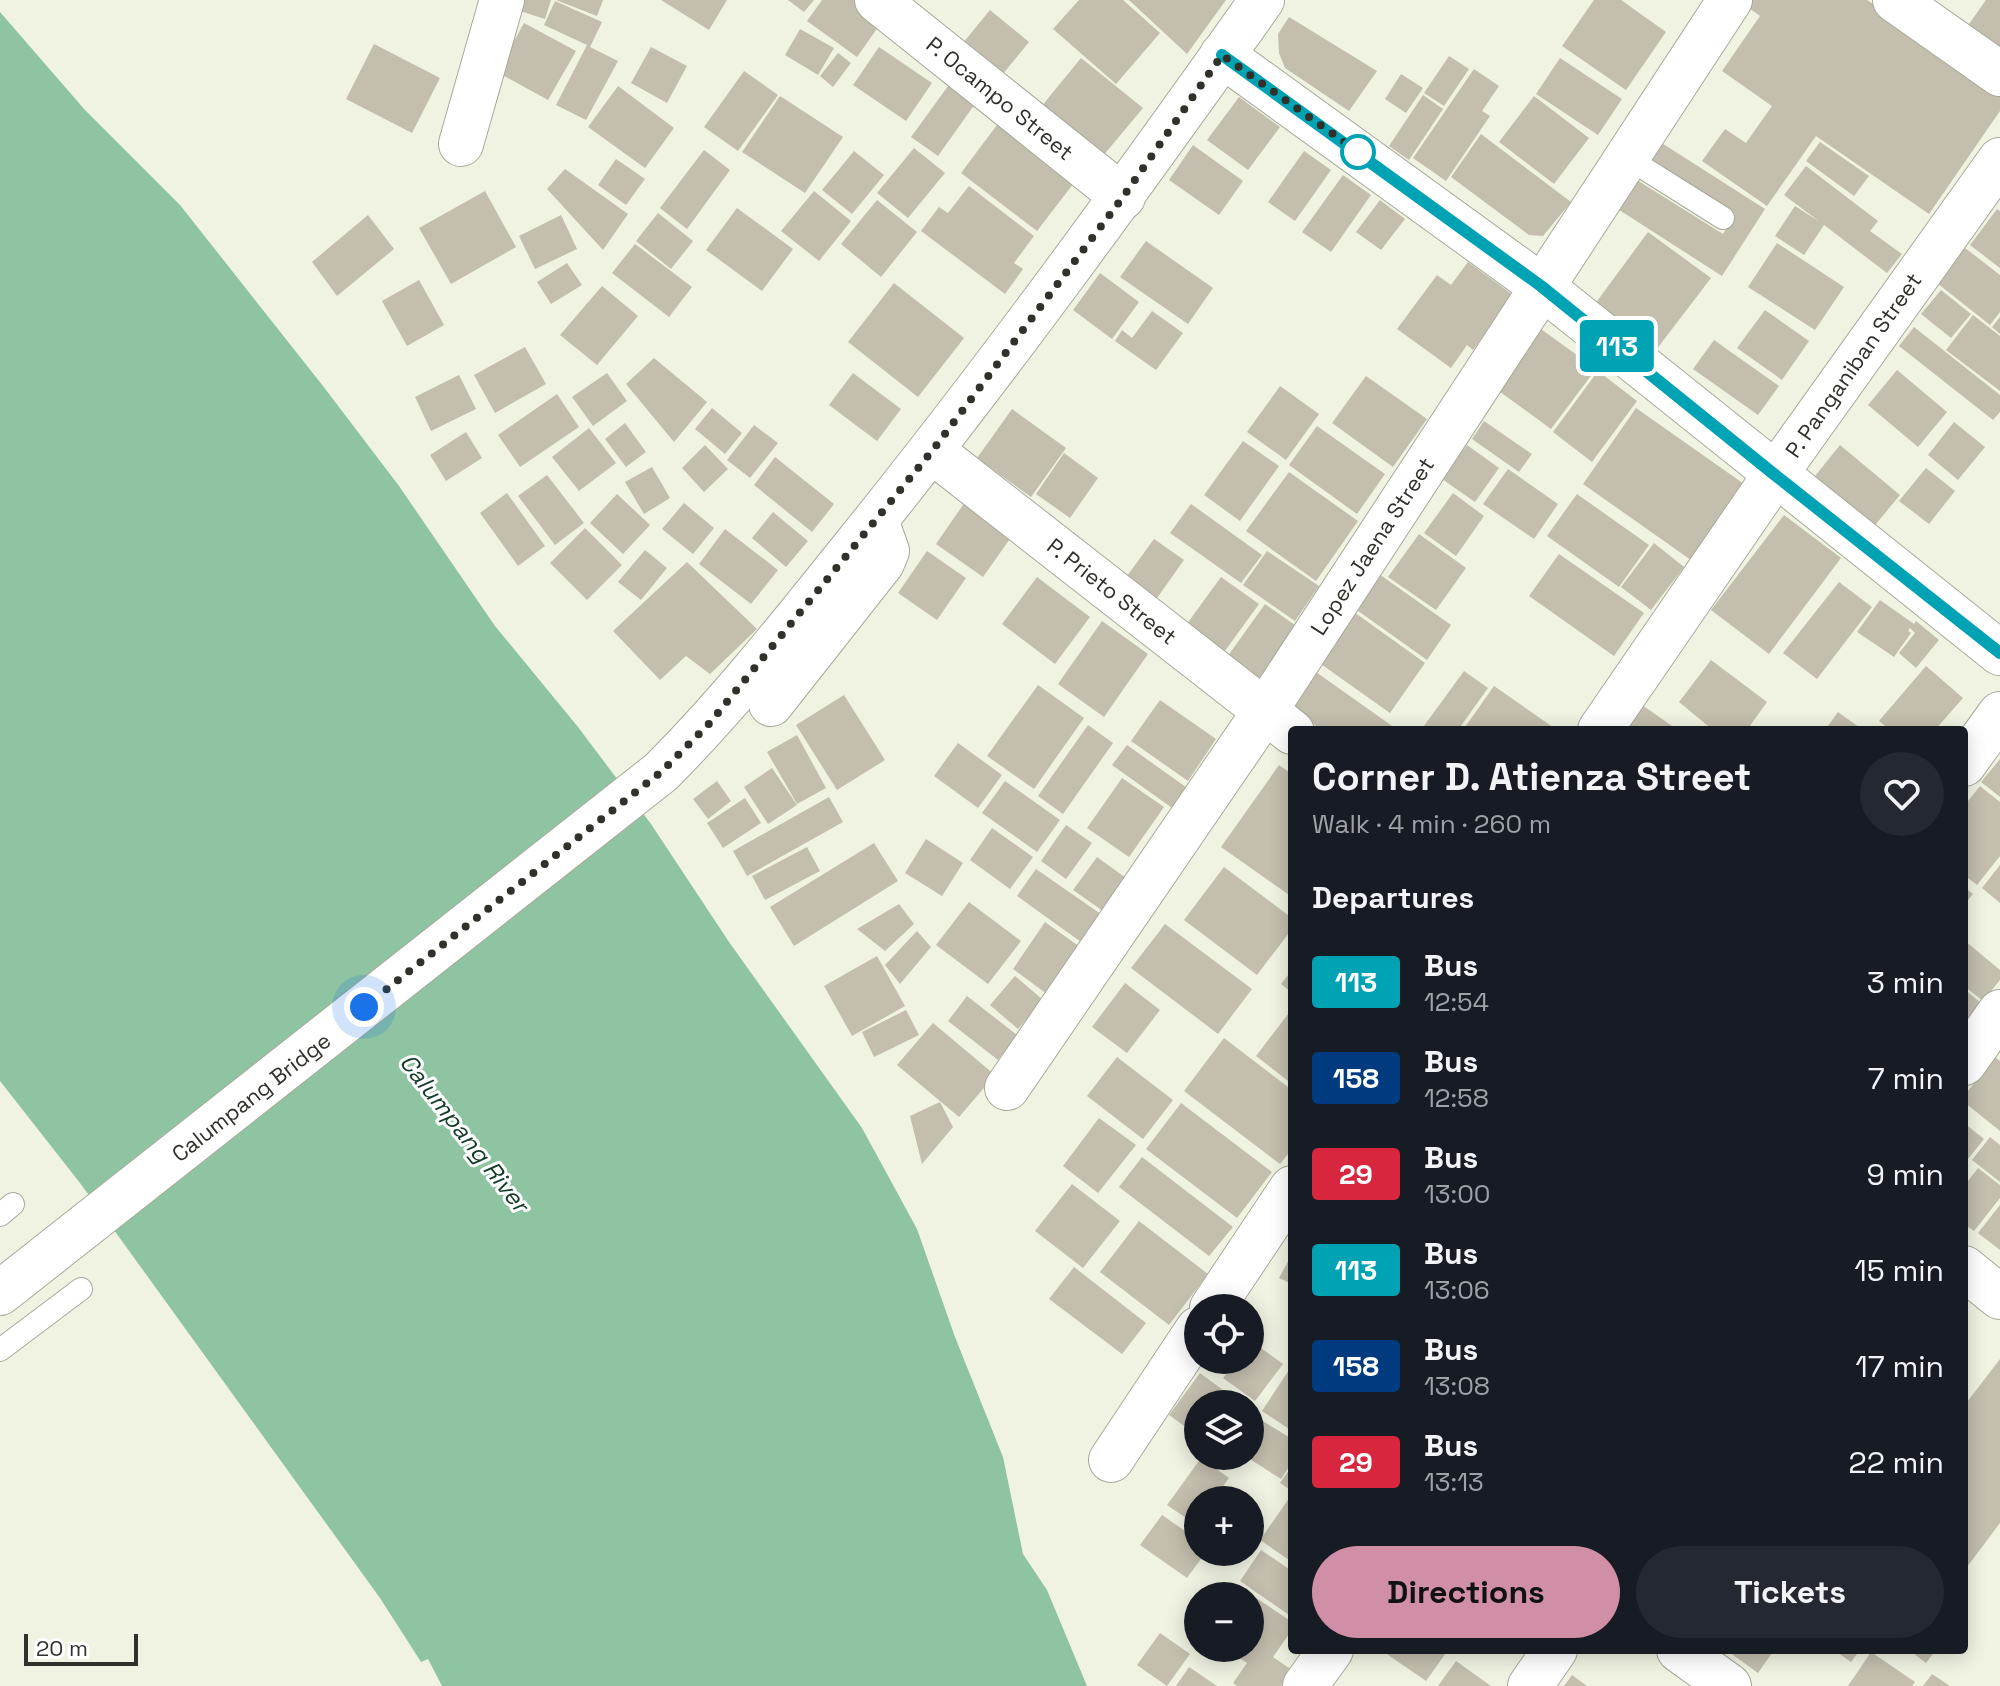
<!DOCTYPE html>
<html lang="en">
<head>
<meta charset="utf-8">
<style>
  body { margin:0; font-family:"Space Grotesk",sans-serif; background:#242831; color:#f1f3f6; height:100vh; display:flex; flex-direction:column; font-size:30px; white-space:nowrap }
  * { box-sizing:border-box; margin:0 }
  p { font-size:26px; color:#9ea1a6 }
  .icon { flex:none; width:44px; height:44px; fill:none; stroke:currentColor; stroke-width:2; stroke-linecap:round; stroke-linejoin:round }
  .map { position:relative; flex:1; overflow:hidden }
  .details { position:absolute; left:1288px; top:726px; width:680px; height:928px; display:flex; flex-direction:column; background:#171b24; border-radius:8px; box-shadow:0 4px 20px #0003 }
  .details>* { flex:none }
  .badge { padding:0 16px; border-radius:6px; font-size:28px; line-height:52px }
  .fabs { position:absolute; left:1184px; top:1294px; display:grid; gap:16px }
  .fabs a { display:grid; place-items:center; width:80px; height:80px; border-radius:50%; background:#171b24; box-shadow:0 4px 20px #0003; font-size:40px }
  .scale { position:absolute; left:24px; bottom:20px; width:114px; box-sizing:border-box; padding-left:8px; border:4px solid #30312a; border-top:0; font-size:22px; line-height:28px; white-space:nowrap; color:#30312a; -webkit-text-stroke:6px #fff; paint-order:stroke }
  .you { position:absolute; width:40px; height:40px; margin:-20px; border:6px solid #fff; border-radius:50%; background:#1a73e8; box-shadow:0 0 0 12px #1a73e833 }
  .map>.badge { position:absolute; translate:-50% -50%; box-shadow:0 0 0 4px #fff }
  h2 { padding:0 24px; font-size:30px; line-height:72px }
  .round { display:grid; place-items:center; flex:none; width:84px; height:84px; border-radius:42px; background:#242831 }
  .summary { display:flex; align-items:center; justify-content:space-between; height:136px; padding:0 24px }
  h1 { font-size:38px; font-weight:800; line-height:60px }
  .primary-button { display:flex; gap:16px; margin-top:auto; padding:16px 24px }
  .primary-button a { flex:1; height:92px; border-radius:48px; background:#d08ea7; color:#111; font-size:32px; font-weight:800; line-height:92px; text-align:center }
  .primary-button a+a { background:#242831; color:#f1f3f6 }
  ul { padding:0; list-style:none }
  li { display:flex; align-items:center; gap:24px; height:96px; padding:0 24px }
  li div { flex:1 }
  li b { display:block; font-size:30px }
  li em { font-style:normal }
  li .badge { min-width:88px; font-weight:700; text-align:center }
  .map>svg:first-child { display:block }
  .water { fill:#8ec4a1 }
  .building { fill:#c3beae }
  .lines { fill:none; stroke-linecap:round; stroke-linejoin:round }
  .lane-casing { stroke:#a7aa9a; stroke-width:24 }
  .street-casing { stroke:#a7aa9a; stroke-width:46 }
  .secondary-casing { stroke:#a7aa9a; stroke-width:46 }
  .lane { stroke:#fff; stroke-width:22 }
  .street { stroke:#fff; stroke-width:44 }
  .secondary { stroke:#fff; stroke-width:44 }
  .line-casing { stroke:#fff; stroke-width:18 }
  .line { stroke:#00a3b4; stroke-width:12 }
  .walk { stroke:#30312a; stroke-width:8; stroke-dasharray:0 14.4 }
  .stop-dot { fill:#fff; stroke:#00a3b4; stroke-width:4 }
  .labels { text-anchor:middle; stroke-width:6; stroke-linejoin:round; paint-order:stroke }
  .street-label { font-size:22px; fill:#30312a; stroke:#fff }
  .water-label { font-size:24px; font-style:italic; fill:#113c25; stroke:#fff }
</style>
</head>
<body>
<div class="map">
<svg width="2000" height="1686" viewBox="0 0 2000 1686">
  <rect width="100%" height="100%" fill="#f0f3e2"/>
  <path class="water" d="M0,12L85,110L180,205L323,386L399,486L495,626L578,727L651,824L729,942L862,1128L917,1229L955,1337L1003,1457L1023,1554L1047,1590L1087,1686H442L428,1659L421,1662L380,1598L80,1183L0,1081Z"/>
  <path class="building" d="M517,0H551L545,19L514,9Z
    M556,0H603L597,16Z
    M661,0H727L709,30Z
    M788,0H814L804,12Z
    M822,0H863L886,16L857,57L807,21Z
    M1079,0H1123L1160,33L1116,84L1053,29Z
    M1129,0H1226L1187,54Z
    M1594,0H1621L1666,32L1626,90L1562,46Z
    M1750,0H1867L2000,87V111L1929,214L1816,136L1767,206L1702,161L1725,129L1746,143L1772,106L1722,71L1760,16L1746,6Z
    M1986,0H2000V60L1962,34Z
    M555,1L602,22L590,47L618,61L586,120L556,105L587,45L544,25Z
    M990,10L1029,42L1002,75L963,43Z
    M1289,17L1377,71L1349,111L1285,68L1279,53L1278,34Z
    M524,23L576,51L548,100L497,72Z
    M800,29L834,48L818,75L785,55Z
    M374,44L440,78L412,133L346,99Z
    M651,47L687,66L667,103L631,83Z
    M879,47L932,83L906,121L853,85Z
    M838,53L851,63L833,87L820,76Z
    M1449,56L1469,69L1444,106L1424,93Z
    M1081,58L1143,108L1102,157L1041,107Z
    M1560,58L1622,99L1598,135L1536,94Z
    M1474,69L1499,86L1482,111L1490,116L1446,181L1413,158Z
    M744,71L778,95L738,151L704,127Z
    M1401,74L1423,88L1406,113L1385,99Z
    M951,82L977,101L938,156L911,137Z
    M618,86L674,128L645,168L588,127Z
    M1423,95L1443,109L1409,160L1389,146Z
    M780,96L843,137L805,193L742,152Z
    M1534,96L1589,138L1554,184L1499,142Z
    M1239,97L1280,127L1248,170L1207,140Z
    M1000,121L1077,179L1037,231L961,173Z
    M1481,134L1571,202L1543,236L1529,235L1451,177Z
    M1657,140L1765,209L1722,276L1613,206L1632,177L1723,234L1735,214L1645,157Z
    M1820,142L1869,176L1854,196L1806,161Z
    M1193,145L1243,181L1219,215L1169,180Z
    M914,148L945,173L908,218L877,193Z
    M704,150L730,170L687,229L660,208Z
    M854,151L884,175L852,214L822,190Z
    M1304,151L1331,170L1295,221L1268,202Z
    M616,159L645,179L626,205L598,185Z
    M1806,166L1878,221L1870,231L1902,254L1887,273L1824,225L1804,255L1775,236L1795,206L1820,222L1784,195Z
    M565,169L628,214L603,250L547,189Z
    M1343,175L1371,195L1331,252L1302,232Z
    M969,186L1034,236L1014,263L1023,269L1005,294L921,231L939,207L948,213Z
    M485,191L516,247L451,284L419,228Z
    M814,191L851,221L819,261L781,231Z
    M877,200L917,232L881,277L841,244Z
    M1380,200L1405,219L1381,250L1356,232Z
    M737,208L793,249L762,291L706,250Z
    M1997,209L2000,211V268L1970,245Z
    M658,213L693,241L671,269L636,241Z
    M368,215L394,249L337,296L312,262Z
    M561,215L577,249L535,269L519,236Z
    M1648,232L1711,278L1656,350L1595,304Z
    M1146,241L1213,288L1188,324L1120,277Z
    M1777,243L1844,287L1815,330L1748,287Z
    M635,244L692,287L669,317L612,273Z
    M1965,248L2000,275V312L1990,325L1937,283Z
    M1468,262L1513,295L1473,350L1467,345L1451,368L1397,329L1437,275L1451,285Z
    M567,263L582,285L551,304L537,282Z
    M1100,273L1139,302L1112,339L1073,310Z
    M419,280L444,325L407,346L382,301Z
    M894,283L964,338L918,397L848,342Z
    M602,286L638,316L597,365L560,335Z
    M1941,290L1971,314L1951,338L1921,314Z
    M1765,310L1809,341L1782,380L1737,348Z
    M1152,311L1183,333L1156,370L1115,341L1122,330L1132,338Z
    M1973,315L2000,336V391L1946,350Z
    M2000,317V334L1992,327Z
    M1914,327L2000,395V412L1993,420L1899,346Z
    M1541,329L1596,369L1551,429L1496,389Z
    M1714,340L1779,386L1758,415L1693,369Z
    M525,347L546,384L495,413L474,375Z
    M654,358L707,402L674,442L626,384Z
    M1897,370L1947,412L1918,447L1868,405Z
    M1598,371L1637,401L1592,462L1553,432Z
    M607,373L627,401L593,426L572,397Z
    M853,373L901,409L877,441L829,405Z
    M459,375L476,409L431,431L415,397Z
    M1366,376L1427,419L1393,467L1332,423Z
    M1280,386L1319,414L1286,460L1247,432Z
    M557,394L579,427L520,467L498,435Z
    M712,408L742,433L725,454L695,429Z
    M1636,408L1744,484L1691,560L1583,484Z
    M1012,409L1066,448L1031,497L977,458Z
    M1484,421L1532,454L1519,472L1472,439Z
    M1954,422L1985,447L1958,480L1928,455Z
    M625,423L646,452L626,467L605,439Z
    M754,425L778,443L750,478L727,460Z
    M1317,426L1385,474L1357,514L1289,465Z
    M589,428L616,463L579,491L552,457Z
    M466,432L482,458L446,481L430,455Z
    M1243,441L1279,466L1240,521L1204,495Z
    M705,445L728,469L704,492L682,468Z
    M1467,445L1499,468L1475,502L1442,479Z
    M1840,445L1900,495L1871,530L1811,481Z
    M1064,453L1098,478L1070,518L1036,494Z
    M775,457L834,504L812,532L754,485Z
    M652,467L670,498L644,514L625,482Z
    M1926,468L1955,491L1929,524L1899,501Z
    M1508,469L1558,504L1534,539L1483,504Z
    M1289,472L1358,521L1316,581L1246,531Z
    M547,475L584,523L555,545L518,496Z
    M507,493L545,546L518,566L480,513Z
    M1453,493L1484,516L1456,556L1424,533Z
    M617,494L650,525L623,554L590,523Z
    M1577,494L1649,545L1619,587L1547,536Z
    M965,502L1012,536L983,577L936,544Z
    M684,503L714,528L693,554L662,529Z
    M1191,504L1262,555L1241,583L1170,533Z
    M773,512L808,541L786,567L752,538Z
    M1784,515L1841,558L1769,654L1711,610Z
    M585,528L622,565L587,600L550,563Z
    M725,529L778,570L751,604L699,564Z
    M1419,534L1466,568L1436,610L1388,577Z
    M1154,539L1184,560L1157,598L1127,576Z
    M1654,543L1684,567L1651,610L1621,587Z
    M645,550L667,568L641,600L618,582Z
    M927,551L966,578L937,620L898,593Z
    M1267,551L1319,586L1295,621L1243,585Z
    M1559,554L1644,613L1614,656L1529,596Z
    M687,562L757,629L710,674L686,656L660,680L613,631Z
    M1379,574L1451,625L1427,660L1354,608Z
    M1037,577L1090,617L1055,664L1002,624Z
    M1221,577L1259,604L1222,655L1184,628Z
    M1839,582L1872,607L1817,679L1783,653Z
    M1880,600L1914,624L1916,621L1939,640L1916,668L1899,653L1915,633L1910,628L1908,631L1911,633L1894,657L1857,632Z
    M1265,604L1299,628L1259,684L1225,660Z
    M1354,612L1425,663L1390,713L1318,662Z
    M1102,621L1148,654L1104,717L1058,684Z
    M1711,660L1767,702L1747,730H1713L1679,702Z
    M1926,666L1963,698L1935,730H1890L1879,721Z
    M1464,671L1488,688L1458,730H1421Z
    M1316,672L1395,728L1393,730H1322L1290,708Z
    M1038,685L1084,718L1034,789L987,756Z
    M1494,686L1557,730H1463Z
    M844,695L885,760L837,790L796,725Z
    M1160,700L1216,739L1188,781L1131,741Z
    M1642,705L1678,730H1625Z
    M1838,712L1863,730H1825Z
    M1088,725L1113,743L1063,814L1038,796Z
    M797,735L826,788L797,804L767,752Z
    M958,743L1002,775L978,808L934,776Z
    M1127,745L1190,790L1175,810L1112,765Z
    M2000,759V797L1981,782Z
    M1279,765L1292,774V897L1221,847Z
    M772,768L797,805L768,824L744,787Z
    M1122,778L1164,807L1129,857L1087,828Z
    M717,781L731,801L708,819L693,799Z
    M1005,781L1060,820L1037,852L982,813Z
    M1980,786L2000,802V856L1977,885L1964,875V806Z
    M829,797L843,822L747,876L733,851Z
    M745,798L761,823L723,848L707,823Z
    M1066,825L1092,843L1066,879L1041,861Z
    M992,828L1033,857L1010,889L970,860Z
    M926,839L963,863L942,896L905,873Z
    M874,843L898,881L794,946L770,907Z
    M807,847L820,871L765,900L752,876Z
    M1097,857L1133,883L1110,916L1073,890Z
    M2000,865V903L1982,888Z
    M1224,867L1292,918V929L1257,975L1184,920Z
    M1036,869L1108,919L1088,947L1017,896Z
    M1964,887L1973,894L1964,905Z
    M969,902L1021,941L988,984L936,945Z
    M899,904L914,924L885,951L857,929Z
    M1045,922L1080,947L1047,994L1013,969Z
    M1165,924L1252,989L1218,1034L1131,968Z
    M917,931L931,947L900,984L885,965Z
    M1964,940L2000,970V980L1983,1001L1964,986Z
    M877,956L905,1006L852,1036L824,986Z
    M1292,970V993L1281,984Z
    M1015,976L1043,1000L1018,1029L990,1005Z
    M1125,983L1160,1010L1127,1053L1092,1027Z
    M1964,989L1985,1006L1964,1033Z
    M967,996L1017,1035L998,1060L948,1021Z
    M1292,1009V1084L1256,1056Z
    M906,1010L919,1035L874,1057L862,1032Z
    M933,1023L995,1075L959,1117L897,1065Z
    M1224,1038L1292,1090V1149L1280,1164L1184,1091Z
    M1117,1057L1173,1100L1143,1139L1087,1096Z
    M1995,1057L2000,1061V1131L1964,1102V1096Z
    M940,1102L953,1127L922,1164L910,1116Z
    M1181,1103L1272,1172L1237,1218L1146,1149Z
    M1099,1118L1136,1145L1098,1193L1063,1166Z
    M1964,1123L1984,1139L1964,1164Z
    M1990,1137L2000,1145V1182L1972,1160Z
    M1142,1157L1233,1227L1209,1256L1119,1187Z
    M1978,1168L2000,1185V1198L1974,1231L1964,1224V1186Z
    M1072,1184L1120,1221L1083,1268L1035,1231Z
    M2000,1205V1250L1978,1233Z
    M1139,1221L1208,1274L1169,1325L1100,1272Z
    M1292,1254V1284L1279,1278Z
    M1074,1267L1146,1323L1122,1354L1049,1299Z
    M1250,1340L1283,1364L1255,1401L1223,1378L1237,1360H1250Z
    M2000,1359V1523L1964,1571V1406Z
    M1289,1370L1292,1372V1431L1262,1411Z
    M1200,1373L1242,1404H1198V1436L1169,1415Z
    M1261,1420L1292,1439V1462L1281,1479L1245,1456H1250V1437Z
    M1201,1458L1229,1478L1213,1500H1198V1520L1195,1524L1167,1505Z
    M1292,1466V1491L1280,1483Z
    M1290,1497L1292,1499V1562L1260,1540Z
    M1162,1515L1198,1540V1552H1206L1187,1578L1140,1545Z
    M1261,1550L1292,1571V1617L1240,1581Z
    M1234,1583L1292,1622V1630L1273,1657L1292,1670L1281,1686H1237L1233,1683L1247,1663L1225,1648H1250V1596H1226Z
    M1160,1633L1190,1654L1167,1686L1137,1665Z
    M1381,1650H1448L1426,1681Z
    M1726,1650H1774L1758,1673Z
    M1834,1650H1860L1851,1662Z
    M1909,1650H1936L1926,1663Z
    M1871,1652L1915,1682L1912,1686H1848Z
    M1456,1661L1491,1686H1438Z
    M1189,1667L1217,1686H1176Z
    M1932,1674L1950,1686H1923Z
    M1572,1675L1587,1686H1564Z"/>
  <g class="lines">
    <g class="lane-casing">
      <path id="lane" d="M1626,157L1723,218
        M0,1215L13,1204
        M0,1350L81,1289"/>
    </g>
    <g class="street-casing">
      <path id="street" d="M877,0L1123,197
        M1895,0L2000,74
        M461,144L502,0
        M932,451L1292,732
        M771,704L882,563L887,551L876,520
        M1600,730L1775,475
        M1964,1063L2000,1012
        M1007,1088L1265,711L1730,0
        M1964,1268L2000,1297
        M1212,1308L1292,1188
        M1111,1460L1198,1329
        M1679,1650L1729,1686
        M1530,1686L1555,1650"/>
    </g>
    <g class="secondary-casing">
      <path id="secondary" d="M1222,55L1541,286L2000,653
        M1775,475L2000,160
        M1964,764L2000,714
        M0,1293L661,772C731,702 792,624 854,547C997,370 1130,186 1262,0
        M1305,1686L1331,1650"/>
    </g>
    <use href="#lane" class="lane"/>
    <use href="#street" class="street"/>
    <use href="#secondary" class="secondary"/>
  </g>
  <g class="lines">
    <g class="line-casing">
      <path id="line" d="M1222,55L1541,286L1775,475L2000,653"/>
    </g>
    <use href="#line" class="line"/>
    <path class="walk" d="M364,1007L661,772L708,725L932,451L1123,197L1222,55L1364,156L1358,152"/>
  </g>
  <circle class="stop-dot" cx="1358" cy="152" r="16"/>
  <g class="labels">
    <g class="street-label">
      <text transform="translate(1000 98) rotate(39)" y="8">P. Ocampo Street</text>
      <text transform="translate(1853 365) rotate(-55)" y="8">P. Panganiban Street</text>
      <text transform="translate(1372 546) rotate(-57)" y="8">Lopez Jaena Street</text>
      <text transform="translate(1112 591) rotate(38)" y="8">P. Prieto Street</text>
      <text transform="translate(251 1097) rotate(-38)" y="8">Calumpang Bridge</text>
    </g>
    <g class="water-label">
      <text transform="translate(464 1133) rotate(52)" y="8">Calumpang River</text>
    </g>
  </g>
</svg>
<div class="fabs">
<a><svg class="icon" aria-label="locate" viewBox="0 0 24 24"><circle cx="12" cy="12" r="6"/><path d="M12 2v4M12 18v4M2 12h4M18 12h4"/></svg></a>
<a><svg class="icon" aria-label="layers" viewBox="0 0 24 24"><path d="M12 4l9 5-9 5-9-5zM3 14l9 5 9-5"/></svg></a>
<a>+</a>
<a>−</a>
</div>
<div class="scale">20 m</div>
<div class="you" style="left:364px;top:1007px"></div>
<b class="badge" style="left:1617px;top:346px;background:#00a3b4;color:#fff">113</b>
<section class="details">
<div class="summary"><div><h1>Corner D. Atienza Street</h1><p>Walk · 4 min · 260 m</p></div><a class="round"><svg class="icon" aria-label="heart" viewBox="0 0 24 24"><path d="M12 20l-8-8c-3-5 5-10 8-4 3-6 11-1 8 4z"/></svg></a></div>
<h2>Departures</h2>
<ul>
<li><span class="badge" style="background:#00a3b4;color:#fff">113</span><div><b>Bus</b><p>12:54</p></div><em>3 min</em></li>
<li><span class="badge" style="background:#003b80;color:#fff">158</span><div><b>Bus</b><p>12:58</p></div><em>7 min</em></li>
<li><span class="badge" style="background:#d7263d;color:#fff">29</span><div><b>Bus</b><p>13:00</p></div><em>9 min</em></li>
<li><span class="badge" style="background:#00a3b4;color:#fff">113</span><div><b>Bus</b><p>13:06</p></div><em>15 min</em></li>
<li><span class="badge" style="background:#003b80;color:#fff">158</span><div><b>Bus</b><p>13:08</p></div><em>17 min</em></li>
<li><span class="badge" style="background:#d7263d;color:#fff">29</span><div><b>Bus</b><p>13:13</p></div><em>22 min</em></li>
</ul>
<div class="primary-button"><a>Directions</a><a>Tickets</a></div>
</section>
</div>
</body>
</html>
